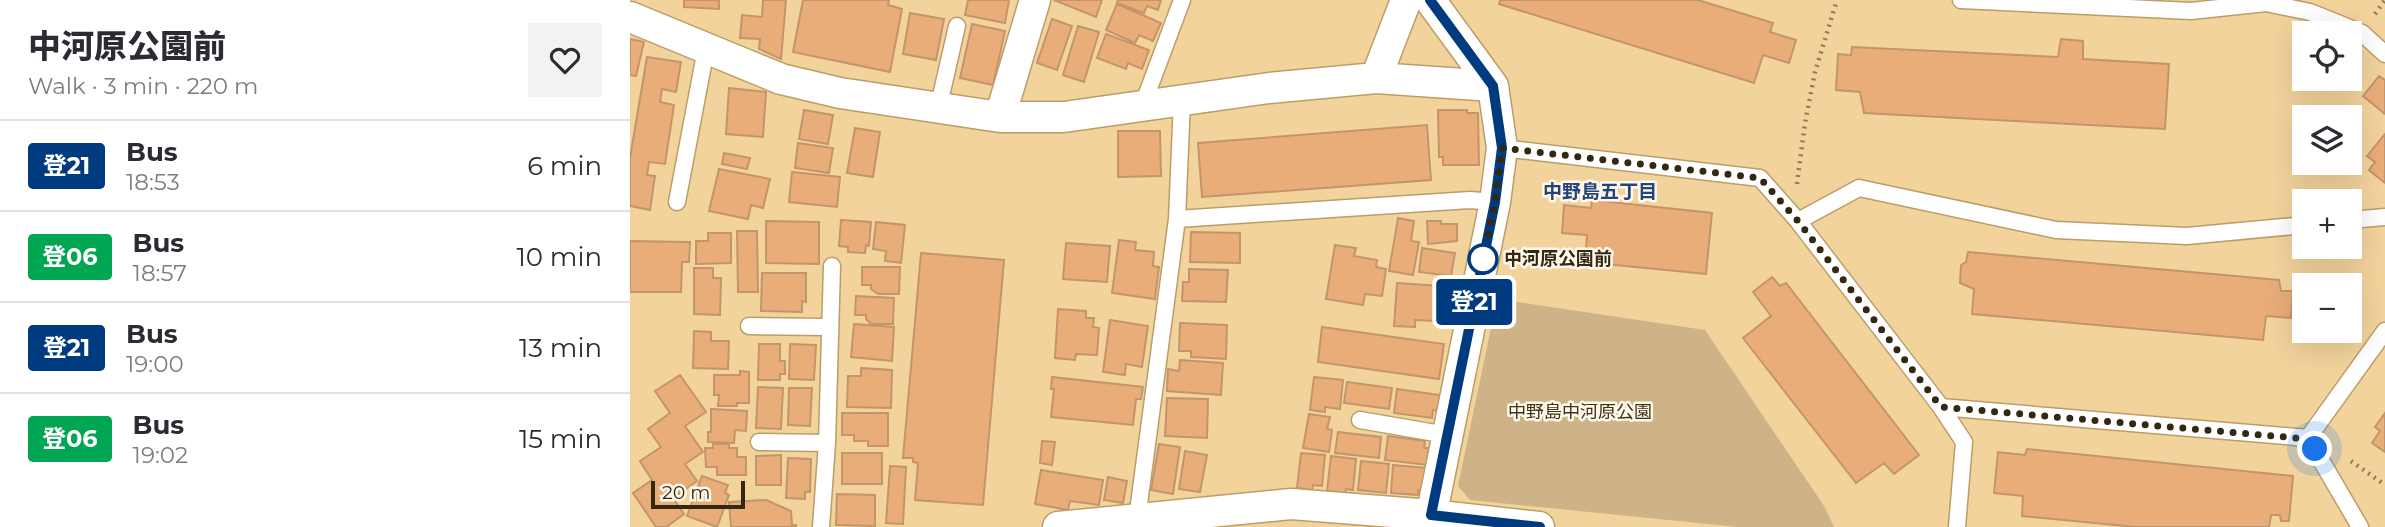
<!DOCTYPE html>
<html lang="en">
<head>
<meta charset="utf-8">
<style>
  body { margin:0; font-family:Montserrat,"Noto Sans JP",sans-serif; background:#f2f2f3; color:#2b2b33; height:100vh; display:flex; flex-direction:column; font-size:26px; white-space:nowrap }
  * { box-sizing:border-box; margin:0 }
  p { font-size:23px; color:#7c7c81 }
  .icon { flex:none; width:38px; height:38px; fill:none; stroke:currentColor; stroke-width:2; stroke-linecap:round; stroke-linejoin:round }
  .map { position:relative; flex:1; overflow:hidden }
  .sheet { display:flex; flex-direction:column; background:#fff; width:630px }
  .sheet>* { flex:none }
  .badge { padding:0 14px; border-radius:5px; font-size:24px; line-height:46px }
  .buttons { position:absolute; left:1662px; top:21px; display:grid; gap:14px }
  .buttons a { display:grid; place-items:center; width:70px; height:70px; border-radius:0px; background:#fff; box-shadow:0 7px 28px #0002; font-size:35px }
  .scale { position:absolute; left:21px; bottom:18px; width:94px; box-sizing:border-box; padding-left:7px; border:4px solid #342812; border-top:0; font-size:19px; line-height:24px; white-space:nowrap; color:#342812; -webkit-text-stroke:5px #fef8ed; paint-order:stroke }
  .you { position:absolute; width:35px; height:35px; margin:-18px; border:5px solid #fff; border-radius:50%; background:#1a73e8; box-shadow:0 0 0 10px #1a73e833 }
  .map>.badge { position:absolute; translate:-50% -50%; box-shadow:0 0 0 4px #fff }
  .round { display:grid; place-items:center; flex:none; width:74px; height:74px; border-radius:0px; background:#f2f2f3 }
  .headline { display:flex; align-items:center; justify-content:space-between; height:119px; padding:0 28px }
  h1 { font-size:33px; font-weight:800; line-height:52px }
  ul { padding:0; list-style:none }
  li { display:flex; align-items:center; gap:21px; height:91px; padding:0 28px; border-top:2px solid #e1e1e2 }
  li div { flex:1 }
  li b { display:block; font-size:26px }
  li em { font-style:normal }
  li .badge { min-width:77px; font-weight:700; text-align:center }
  main { display:flex; flex:1; min-height:0 }
  .map>svg:first-child { display:block }
  .green { fill:#cdb387 }
  .building { fill:#e9ad79; stroke:#c4946c; stroke-width:2 }
  .lines { fill:none; stroke-linecap:round; stroke-linejoin:round }
  .service-casing { stroke:#bc9d68; stroke-width:19 }
  .minor-casing { stroke:#bc9d68; stroke-width:33 }
  .path { stroke:#927c56; stroke-width:4.5; stroke-dasharray:2 5; stroke-linecap:butt }
  .service { stroke:#fff; stroke-width:16 }
  .minor { stroke:#fff; stroke-width:30 }
  .line-casing { stroke:#fff; stroke-width:16 }
  .line { stroke:#003b80; stroke-width:10 }
  .walk { stroke:#342812; stroke-width:7; stroke-dasharray:0 12.6 }
  .stop-dot { fill:#fff; stroke:#003b80; stroke-width:3.5 }
  .labels { text-anchor:middle; stroke-width:5; stroke-linejoin:round; paint-order:stroke }
  .stop-label { font-size:18px; font-weight:bold; fill:#342812; stroke:#fef8ed; text-anchor:start }
  .park-label { font-size:18px; fill:#423113; stroke:#fef8ed }
  .neighbourhood-label { font-size:19px; font-weight:bold; fill:#25447b; stroke:#fef8ed }
</style>
</head>
<body>
<main>
<section class="sheet">
<div class="headline"><div><h1>中河原公園前</h1><p>Walk · 3 min · 220 m</p></div><a class="round"><svg class="icon" aria-label="heart" viewBox="0 0 24 24"><path d="M12 20l-8-8c-3-5 5-10 8-4 3-6 11-1 8 4z"/></svg></a></div>
<ul>
<li><span class="badge" style="background:#003b80;color:#fff">登21</span><div><b>Bus</b><p>18:53</p></div><em>6 min</em></li>
<li><span class="badge" style="background:#00a651;color:#fff">登06</span><div><b>Bus</b><p>18:57</p></div><em>10 min</em></li>
<li><span class="badge" style="background:#003b80;color:#fff">登21</span><div><b>Bus</b><p>19:00</p></div><em>13 min</em></li>
<li><span class="badge" style="background:#00a651;color:#fff">登06</span><div><b>Bus</b><p>19:02</p></div><em>15 min</em></li>
</ul>
</section>
<div class="map">
<svg width="1755" height="527" viewBox="0 0 1755 527">
  <rect width="100%" height="100%" fill="#f2d39c"/>
  <path class="green" d="M867,299L1075,330L1194,506L1204,527H1108L840,500L828,486Z"/>
  <path class="building" d="M54,0H89V9L54,7Z
    M133,0H156L151,59L129,49L130,39L110,38L112,15L132,17Z
    M173,0H259L258,5L272,9L260,72L163,52Z
    M338,0H379L375,23L335,15Z
    M424,0H472L466,17Z
    M488,0H531L528,10L517,6L514,13L487,3Z
    M870,0H1068L1143,23L1140,32L1166,40L1159,63L1133,55L1124,83L869,4Z
    M487,4L531,23L523,41L509,35L505,43L476,30Z
    M280,13L314,19L306,60L273,54Z
    M422,19L442,26L427,70L407,63Z
    M342,24L375,31L363,85L330,78Z
    M448,26L469,32L454,82L433,75Z
    M476,34L519,50L512,69L498,63L496,69L467,58Z
    M0,39L14,42L6,76L0,75Z
    M1431,39L1453,41V59L1539,64L1535,129L1234,113L1230,92L1206,90L1208,54L1221,55L1222,47L1428,57Z
    M17,57L51,62L46,92L32,89L30,102L44,105L35,164L19,162L17,175L25,176L20,210L0,206V158Z
    M1749,76L1755,80V114L1733,96Z
    M99,88L136,92L133,137L96,134Z
    M174,110L203,115L198,144L169,139Z
    M808,110H837V113H848L849,165H813V157H809Z
    M797,125L801,180L572,197L568,143Z
    M225,128L250,132L243,177L217,173Z
    M488,131H530L531,176L488,177Z
    M1755,134V183L1739,170L1745,162L1737,156Z
    M168,143L203,148L199,173L165,168Z
    M94,153L120,158L117,169L92,164Z
    M89,169L140,179L133,208L121,205L118,219L79,211Z
    M162,172L210,177L207,207L159,202Z
    M962,200L1082,213L1076,274L955,262L957,235L932,233L934,205L961,208Z
    M768,218L784,221L781,241L789,242L783,275L759,271Z
    M211,220L241,222L239,246L236,245L235,253L218,252V247L209,246Z
    M136,221L189,222V264L136,263Z
    M797,221H811V224H827V241L798,244Z
    M246,222L275,225L271,263L255,261L256,251L243,249Z
    M107,231H127L128,292H108Z
    M561,232L610,233V263L560,262Z
    M78,233H101V263L66,264V241H78Z
    M489,240L506,242L505,250L524,252L523,266L529,267L525,299L482,293Z
    M0,241L60,242L59,262H52L51,292H0Z
    M436,243L480,246L477,282L433,279Z
    M705,245L726,248L724,256L747,260L746,267L756,269L752,296L735,294L733,305L696,299Z
    M792,248L825,253L821,276L789,272Z
    M1338,252L1649,280L1651,291H1663L1661,318L1636,316L1633,340L1342,314L1344,289L1330,283L1331,265L1336,262Z
    M291,253L374,260L353,505L285,500L288,463L283,462V458H273Z
    M232,267H270L269,294H248L241,289V285H232Z
    M64,268H83V278H91L90,315L64,314Z
    M559,269L598,270L596,302L552,301L553,282H559Z
    M132,273H176V302L172,301V312L131,311Z
    M1142,277L1150,286L1156,283L1289,455L1264,474L1254,463L1226,483L1113,338L1141,316L1123,292Z
    M767,283L810,286L809,291H814L813,298L819,299L818,312L805,311L804,321L785,320V327L764,326Z
    M226,296L264,298L263,324H241L236,319V315H225Z
    M428,309L456,311V318H464L463,327L469,328L467,355L446,354L445,360L425,358Z
    M480,320L518,326L512,367L496,364L495,375L473,372Z
    M550,323L597,325L596,359L561,357V351H549Z
    M224,324L264,327L262,361L221,357Z
    M692,327L814,344L809,379L688,362Z
    M64,331L81,332V341H99L98,369L63,368Z
    M129,344H150V361H155V374H150V380H128Z
    M160,344L186,345L184,380L159,379Z
    M550,360L593,363L591,395L537,391L538,369L549,371Z
    M231,368L262,370L261,408L217,407L218,376H231Z
    M110,371L119,372V403H107V406H88L89,395H84V375H110Z
    M50,375L76,412L55,426L73,452L55,464L67,481L43,498L54,514L36,527H26L3,493L22,480L10,461L31,447L18,429L40,413L25,391Z
    M422,377L513,387L511,399H506L503,425L421,417L424,389H421Z
    M684,377L713,380L710,409L695,407V412L680,410Z
    M717,382L762,388L759,409L714,403Z
    M128,387L153,388L151,429L126,428Z
    M159,388H182L180,426L158,425Z
    M767,389L810,395L808,411L803,410L802,418L764,413Z
    M537,398L578,399L577,438L535,436Z
    M81,409L117,411L116,431L105,430L104,443L78,442V432H81Z
    M212,413H258V446H238V441H224V435H212Z
    M1755,413V452L1742,443L1750,431L1745,427Z
    M679,414L700,417L697,429L702,430L699,452L673,448Z
    M708,432L751,437L749,458L705,453Z
    M758,436L795,441L794,448H799L797,465L755,460Z
    M412,441L425,442L422,465L410,463Z
    M83,444H99V448H107V457H116V475H87V467H76L75,448H83Z
    M529,444L550,447L543,494L521,490Z
    M1397,449L1663,476L1659,521H1651L1650,515H1641L1639,527H1506L1392,516L1393,496L1364,493L1368,452L1395,455Z
    M555,451L577,455L570,492L549,489Z
    M212,453H252V484H212Z
    M671,453L695,455L692,486L683,485L682,490L667,488Z
    M151,455V485H126V456Z
    M701,456L726,459L723,490L716,489L715,493L697,491Z
    M158,458L181,459L180,492H175V499L156,498Z
    M731,461L759,464L756,493L728,490Z
    M763,465L796,468L793,491L788,490V495L761,493Z
    M260,466L276,467L273,524L256,523Z
    M411,470L473,480L469,505L440,501L438,510L405,504Z
    M72,476L98,485L95,493L99,495L87,527L57,516Z
    M478,477L497,481L493,503L474,500Z
    M207,494L245,495V526L206,525Z
    M136,500L161,511L162,525H166V527H101L99,502Z"/>
  <g class="lines">
    <g class="service-casing">
      <path id="service" d="M1331,0L1561,11L1636,3L1680,12L1732,33L1755,54
        M512,107L552,0
        M308,109L327,26
        M872,148L1130,178L1168,221L1311,407L1334,442L1327,527
        M47,202L76,49
        M547,219L840,200L865,202
        M1720,220L1755,217
        M1168,221L1229,188L1426,230L1557,236L1675,225
        M119,326L198,327
        M1311,407L1678,438L1730,527
        M730,420L817,435
        M1678,438L1755,331
        M129,442L197,443
        M507,519L547,219L552,101
        M191,527L197,443L202,266"/>
    </g>
    <g class="minor-casing">
      <path id="minor" d="M0,17L151,79L210,93L370,117H434L639,88L746,78L863,86
        M746,78L776,0
        M370,117L405,0
        M428,527L661,504L801,515L909,527
        M799,527L865,202L872,148L863,86L800,0"/>
    </g>
    <path class="path" d="M1745,14L1755,0
      M1167,184L1175,123L1185,72L1207,0
      M1721,461L1755,485"/>
    <use href="#service" class="service"/>
    <use href="#minor" class="minor"/>
  </g>
  <g class="lines">
    <g class="line-casing">
      <path id="line" d="M800,0L863,86L872,148L865,202L801,515L910,527"/>
    </g>
    <use href="#line" class="line"/>
    <path class="walk" d="M853,259L865,202L872,148L1130,178L1168,221L1311,407L1678,439L1685,449"/>
  </g>
  <circle class="stop-dot" cx="853" cy="259" r="14"/>
  <g class="labels">
    <g class="stop-label">
      <text x="874" y="265">中河原公園前</text>
    </g>
    <g class="park-label">
      <text x="950" y="418">中野島中河原公園</text>
    </g>
    <g class="neighbourhood-label">
      <text x="970" y="198">中野島五丁目</text>
    </g>
  </g>
</svg>
<div class="buttons">
<a><svg class="icon" aria-label="locate" viewBox="0 0 24 24"><circle cx="12" cy="12" r="6"/><path d="M12 2v4M12 18v4M2 12h4M18 12h4"/></svg></a>
<a><svg class="icon" aria-label="layers" viewBox="0 0 24 24"><path d="M12 4l9 5-9 5-9-5zM3 14l9 5 9-5"/></svg></a>
<a>+</a>
<a>−</a>
</div>
<div class="scale">20 m</div>
<div class="you" style="left:1685px;top:449px"></div>
<b class="badge" style="left:844px;top:302px;background:#003b80;color:#fff">登21</b>
</div>
</main>
</body>
</html>
